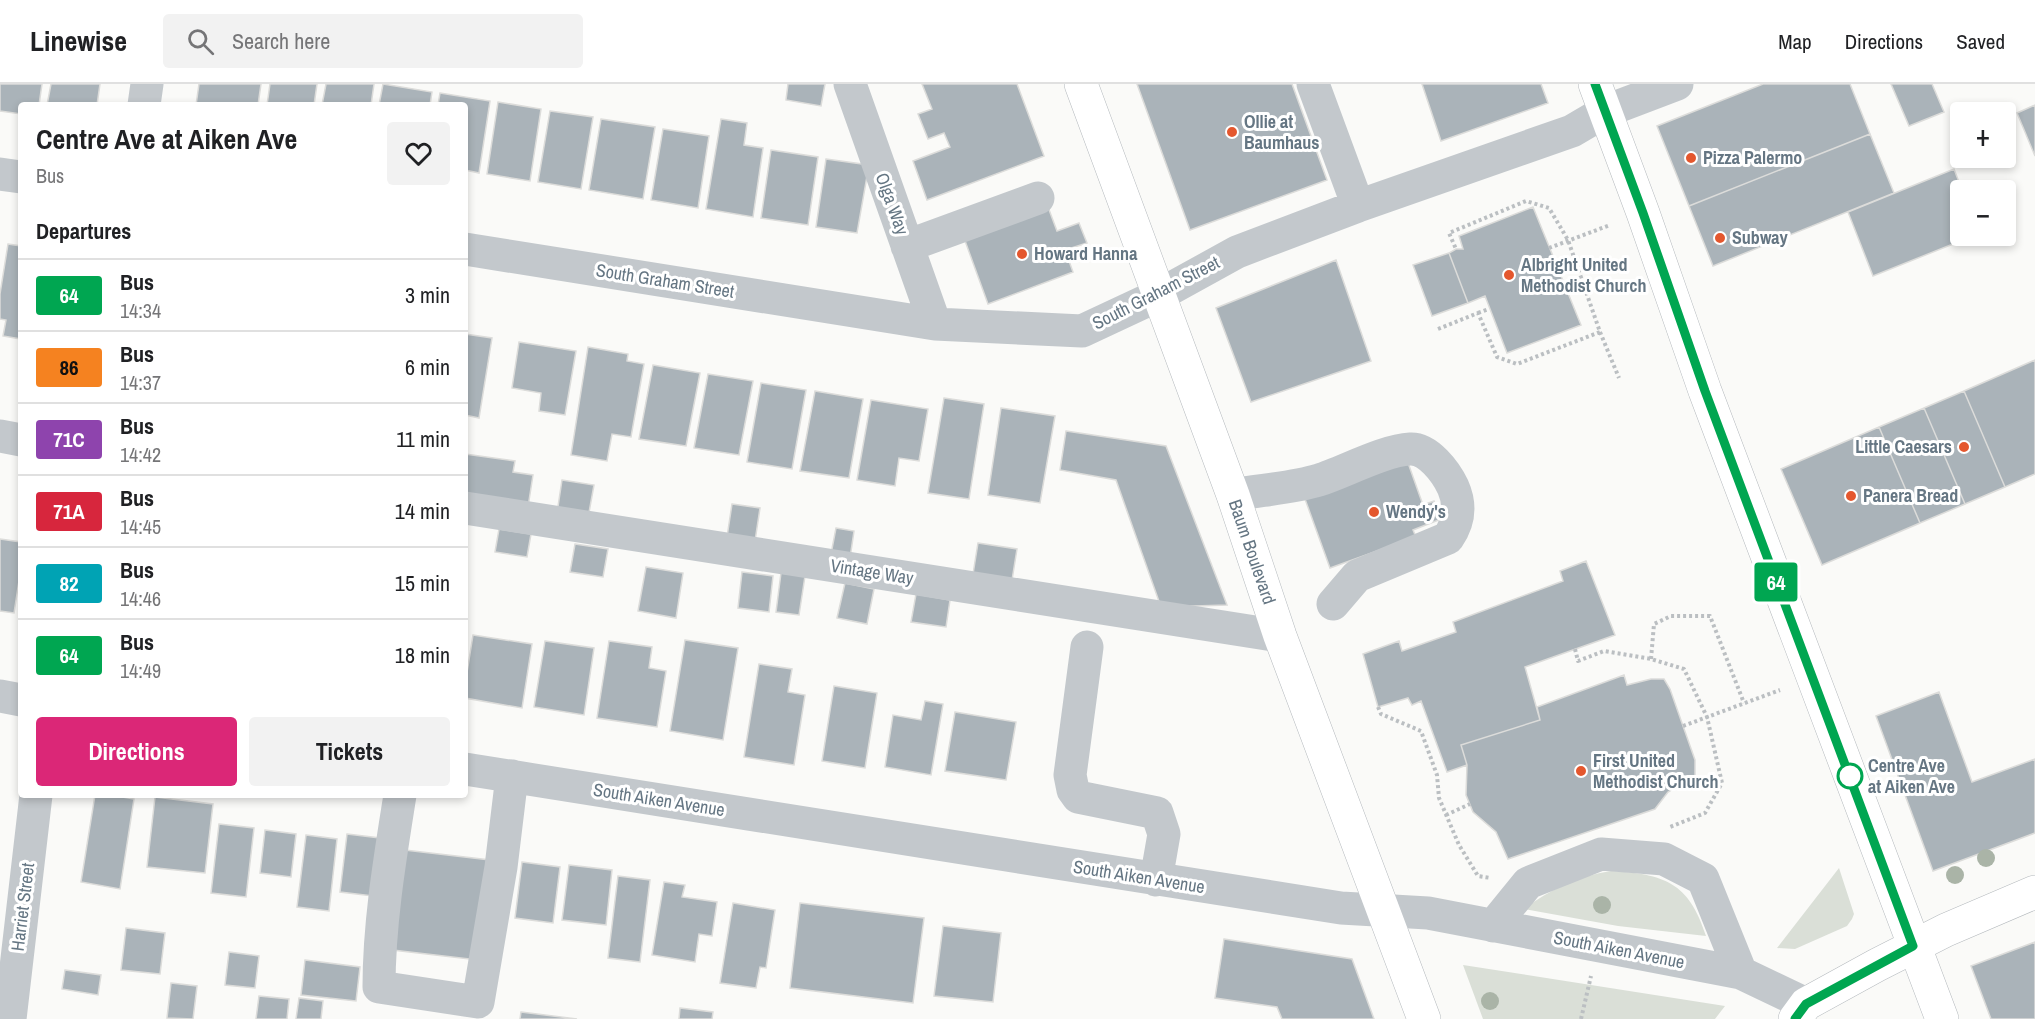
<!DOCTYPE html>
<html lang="en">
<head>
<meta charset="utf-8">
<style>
  body { margin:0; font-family:"Archivo Narrow",sans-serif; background:#f2f2f2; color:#202124; height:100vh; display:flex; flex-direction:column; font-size:22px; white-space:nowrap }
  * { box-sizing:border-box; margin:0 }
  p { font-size:20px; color:#757577 }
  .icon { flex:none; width:33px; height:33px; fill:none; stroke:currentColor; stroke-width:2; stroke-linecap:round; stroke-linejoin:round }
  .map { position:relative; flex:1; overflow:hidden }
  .details { position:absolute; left:18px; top:18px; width:450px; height:696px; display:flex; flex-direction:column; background:#fff; border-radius:6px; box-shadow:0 3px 9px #0003 }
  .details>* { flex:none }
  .badge { padding:0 12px; border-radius:4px; font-size:21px; line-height:39px }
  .buttons { position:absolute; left:1950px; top:18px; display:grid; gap:12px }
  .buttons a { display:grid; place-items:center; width:66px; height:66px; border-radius:6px; background:#fff; box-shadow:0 3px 9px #0003; font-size:30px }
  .map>.badge { position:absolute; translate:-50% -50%; box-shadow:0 0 0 3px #fff }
  h2 { padding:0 18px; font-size:22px; line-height:54px }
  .round { display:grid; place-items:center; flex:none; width:63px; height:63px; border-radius:6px; background:#f2f2f2 }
  .head { display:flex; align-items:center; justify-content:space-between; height:102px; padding:0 18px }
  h1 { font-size:28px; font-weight:700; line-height:45px }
  .cta { display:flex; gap:12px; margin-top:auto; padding:12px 18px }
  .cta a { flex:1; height:69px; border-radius:6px; background:#db2777; color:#fff; font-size:24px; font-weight:700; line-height:69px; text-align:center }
  .cta a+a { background:#f2f2f2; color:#202124 }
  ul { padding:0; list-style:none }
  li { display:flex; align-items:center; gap:18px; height:72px; padding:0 18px; border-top:2px solid #e0e0e0 }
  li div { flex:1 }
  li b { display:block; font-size:22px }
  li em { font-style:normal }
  li .badge { min-width:66px; font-weight:700; text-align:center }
  header { display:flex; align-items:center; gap:36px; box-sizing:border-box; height:84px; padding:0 30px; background:#fff; border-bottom:2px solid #e0e0e0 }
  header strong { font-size:28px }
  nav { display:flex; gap:33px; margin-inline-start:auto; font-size:21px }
  .search { width:420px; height:54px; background:#f2f2f2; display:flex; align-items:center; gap:15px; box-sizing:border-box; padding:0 21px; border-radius:6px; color:#757577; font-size:22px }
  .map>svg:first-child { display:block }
  .green { fill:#dadfd7 }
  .building { fill:#aab3b9; stroke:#dcdcda; stroke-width:1.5 }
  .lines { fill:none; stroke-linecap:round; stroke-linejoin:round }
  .major-casing { stroke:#b5babe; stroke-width:34 }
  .path { stroke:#bbbfc2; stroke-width:4; stroke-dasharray:3 3; stroke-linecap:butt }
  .minor { stroke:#c3c8cc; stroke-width:33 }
  .major { stroke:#fff; stroke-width:33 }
  .tree { fill:#aab4a7 }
  .line-casing { stroke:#fff; stroke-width:14 }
  .line { stroke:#00a651; stroke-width:9 }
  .poi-dot { fill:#e4572e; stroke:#fff; stroke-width:2 }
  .stop-dot { fill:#fff; stroke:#00a651; stroke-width:3 }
  .labels { text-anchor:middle; stroke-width:6; stroke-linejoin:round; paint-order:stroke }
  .poi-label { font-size:18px; font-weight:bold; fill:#657683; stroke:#fff; text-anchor:start }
  .street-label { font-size:18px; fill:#657683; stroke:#fff }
  .stop-label { font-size:18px; font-weight:bold; fill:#657683; stroke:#fff; text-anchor:start }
</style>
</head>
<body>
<header>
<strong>Linewise</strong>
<div class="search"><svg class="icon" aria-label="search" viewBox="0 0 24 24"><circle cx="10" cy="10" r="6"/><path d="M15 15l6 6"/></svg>Search here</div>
<nav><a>Map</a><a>Directions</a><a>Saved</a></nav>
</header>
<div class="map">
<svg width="2035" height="935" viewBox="0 0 2035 935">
  <rect width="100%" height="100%" fill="#fafaf8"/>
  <path class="green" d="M1839,784L1854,830L1852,835L1847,842L1795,865L1777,864Z
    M1611,787C1664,790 1689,798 1706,852L1618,842L1524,825C1551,805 1578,792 1611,787Z
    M1463,881L1725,922L1715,935H1483Z"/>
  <path class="building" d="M0,0H42L39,21H21V30L0,27Z
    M51,0H100L97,21H47Z
    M199,0H261L258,21H196Z
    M270,0H317L314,21H267Z
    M326,0H374L371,21H322Z
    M383,0L432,8L430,21H379Z
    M788,0H825L821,22L786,16Z
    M922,0H1017L1044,72L927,116L913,77L950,63L944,49L928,55L918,30L932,25Z
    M1137,0H1292L1327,96L1190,146Z
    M1422,0H1541L1548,19L1441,57Z
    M1763,0H1850L1870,50L1689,122L1657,42Z
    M1891,0H1932L1944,28L1909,42Z
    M440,9L490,17L479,89L465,86V21H438Z
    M498,18L541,25L530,97L487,90Z
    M2035,21V72L2017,29Z
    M550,27L593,33L581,105L538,98Z
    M601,35L655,43L643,115L589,106Z
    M721,35L747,39L744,61L763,64L753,133L706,125Z
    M663,45L709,52L698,124L651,116Z
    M1870,50L1894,109L1713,182L1689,122Z
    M771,66L818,73L808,141L761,134Z
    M826,75L869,81L857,149L816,143Z
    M1954,85L1962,106H1960V152H1973L1873,192L1848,128Z
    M1048,123L1057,147L1079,139L1087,159L1065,166L1073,188L988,220L964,154Z
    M1533,123L1581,241L1507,269L1485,212L1468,219L1449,169L1456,165H1463L1459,152Z
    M8,160L21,162V255L3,252L6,236L0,235V210Z
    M1449,169L1468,219L1432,232L1413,181Z
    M1336,176L1371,277L1251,318L1216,224Z
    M465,250L492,254L479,334L465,331Z
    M519,258L576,267L565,331L539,327L541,309L512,304Z
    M588,263L628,270L627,277L644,280L631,353L612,350L607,377L571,371Z
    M2035,276V390L2005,403L1964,307Z
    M653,281L700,289L686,362L639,355Z
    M708,290L753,297L739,371L694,364Z
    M761,299L806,306L792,385L747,378Z
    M815,307L863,315L849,394L800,387Z
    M1964,307L2005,403L1965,420L1924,324Z
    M944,314L984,320L969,415L928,409Z
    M871,316L928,325L919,377L899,374L895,402L857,396Z
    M1001,324L1055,332L1040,419L988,411Z
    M1924,324L1965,420L1920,439L1879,343Z
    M1879,343L1920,439L1822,481L1781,385Z
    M1066,347L1166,362L1227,521L1161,523L1116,396L1060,386Z
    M465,370L515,377L513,388L533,391L528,423L465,413Z
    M1407,376L1423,421L1434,417L1441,435L1413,446L1416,453L1330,484L1305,415Z
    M562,396L594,401L588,434L557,429Z
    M732,420L760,424L755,457L727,453Z
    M836,444L854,447L850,474L831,470Z
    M499,445L531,450L527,473L495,468Z
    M0,455L21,458V484L14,529L0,527Z
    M978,459L1017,465L1012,496L973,490Z
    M575,460L608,465L603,493L570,488Z
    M1586,477L1615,551L1525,583L1540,636L1461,661L1467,681L1447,688L1421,617L1412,621L1408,614L1378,623L1363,570L1399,557L1402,567L1456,548L1453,538L1563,497L1560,487Z
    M646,483L683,489L676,534L638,527Z
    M742,488L773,492L769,528L738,524Z
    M781,489L805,492L799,531L776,528Z
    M845,499L874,505L867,540L837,534Z
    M916,510L950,516L946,543L911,538Z
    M473,551L532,560L522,624L465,614V601Z
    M685,556L738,564L723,656L670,647Z
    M545,557L594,564L584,631L534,623Z
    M609,557L652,563L649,584L666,587L657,643L597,634Z
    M759,580L792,585L788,608L805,611L794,681L744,673Z
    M1624,591L1627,601L1651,595H1664L1670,605L1695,676V692L1668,708L1655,725L1508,775L1496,748L1473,728L1466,711L1467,681L1461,661L1540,636L1537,623Z
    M834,602L877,609L865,684L822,677Z
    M1939,608L1972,698L2035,675V749L1933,787L1876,632Z
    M925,617L943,620L931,691L885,683L893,631L921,636Z
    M955,628L1016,638L1006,696L945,687Z
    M95,711H111L134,715L120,805L81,798Z
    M155,713L213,720L205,789L147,783Z
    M219,740L254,744L246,813L211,809Z
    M265,746L296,750L291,793L260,789Z
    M347,750L380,754L373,812L340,808Z
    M306,751L337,755L329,827L297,823Z
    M396,765L490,776L478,876L384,865Z
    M522,778L560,783L553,839L515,834Z
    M569,781L612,786L606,841L562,836Z
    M618,792L650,796L640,878L608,874Z
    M664,798L685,801L682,813L717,818L712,852L699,850L695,878L652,871Z
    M733,819L775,826L766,884L760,883L756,904L720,899Z
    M800,819L924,834L913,919L790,904Z
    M943,842L1001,849L993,918L934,912Z
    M126,844L165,849L160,890L121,886Z
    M1224,855L1352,875L1374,935H1282L1277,923L1215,914Z
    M2035,858V935H1991L1971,882Z
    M229,868L259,872L255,904L225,901Z
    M305,876L360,883L356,917L301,911Z
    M65,886L101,891L98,911L62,905Z
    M171,899L197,902L193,935L167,934Z
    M259,912L289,915L287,935H256Z
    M299,914L323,917L321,935H296Z
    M680,924L713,928L712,935H679Z
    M521,928L577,935H520Z"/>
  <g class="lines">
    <g class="major-casing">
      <path id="major" d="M1081,0L1233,411L1280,552L1424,935
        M1595,0L1643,129L1705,307L1942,935
        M1795,935L1806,920L1877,881L1946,846L2035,808"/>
    </g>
    <path class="path" d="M1549,164L1610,141
      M1478,229L1489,225
      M1438,245L1478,229L1497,273L1517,280L1600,248L1568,156L1549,124L1526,117L1449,149L1456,165
      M1600,248L1619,294
      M1575,565L1578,577L1604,567L1651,575L1684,585L1707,633L1722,699L1705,729L1670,743
      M1651,575L1654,540L1671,532H1710L1744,619
      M1378,623L1381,630L1421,647L1437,691L1439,714L1459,761L1478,792L1491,794
      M1683,642L1780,606
      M1446,731L1470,720
      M1581,935L1591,892"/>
    <path class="minor" d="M850,0L935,240
      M1313,0L1358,122
      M144,21L147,0
      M0,90L21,93
      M907,162L1038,114
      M465,165L935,240L1082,247L1159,211L1237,168L1358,122L1572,47L1606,27L1677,0
      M0,352L21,356
      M1233,411C1260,406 1293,404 1319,396C1344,388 1385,366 1410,365C1428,364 1446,388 1453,403C1461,421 1459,438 1448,454L1357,492L1333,520
      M465,424L1280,552
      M1087,563L1070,691L1073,706L1078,713L1157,729L1164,750L1156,796
      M0,612L21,616
      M465,685L1341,824L1428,829L1741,889L1806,920
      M400,711C390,774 379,839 379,903L478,918L501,783L512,692
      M1493,842L1528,799L1601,770L1664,775L1703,795L1741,889
      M10,935L36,711"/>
    <use href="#major" class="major"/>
  </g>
  <g class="tree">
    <circle cx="1986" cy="774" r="9"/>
    <circle cx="1955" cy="791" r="9"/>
    <circle cx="1602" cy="821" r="9"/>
    <circle cx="1490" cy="917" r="9"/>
  </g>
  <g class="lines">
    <g class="line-casing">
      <path id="line" d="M1595,0L1643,129L1705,307L1913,862L1806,920L1795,935"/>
    </g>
    <use href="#line" class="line"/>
  </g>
  <g class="poi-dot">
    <circle cx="1232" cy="48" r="6"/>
    <circle cx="1691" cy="74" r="6"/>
    <circle cx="1720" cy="154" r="6"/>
    <circle cx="1022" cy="170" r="6"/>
    <circle cx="1509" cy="191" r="6"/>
    <circle cx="1964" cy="363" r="6"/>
    <circle cx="1851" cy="412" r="6"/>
    <circle cx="1374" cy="428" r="6"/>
    <circle cx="1581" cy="687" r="6"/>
  </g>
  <circle class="stop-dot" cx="1850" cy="692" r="12"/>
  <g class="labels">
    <g class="poi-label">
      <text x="1244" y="44">Ollie at<tspan x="1244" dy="21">Baumhaus</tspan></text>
      <text x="1703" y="80">Pizza Palermo</text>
      <text x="1732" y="160">Subway</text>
      <text x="1034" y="176">Howard Hanna</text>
      <text x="1521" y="187">Albright United<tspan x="1521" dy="21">Methodist Church</tspan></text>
      <text x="1952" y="369" text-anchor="end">Little Caesars</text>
      <text x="1863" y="418">Panera Bread</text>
      <text x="1386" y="434">Wendy's</text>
      <text x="1593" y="683">First United<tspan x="1593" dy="21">Methodist Church</tspan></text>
    </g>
    <g class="street-label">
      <text transform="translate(892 120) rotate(70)" y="6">Olga Way</text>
      <text transform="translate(665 197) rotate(9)" y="6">South Graham Street</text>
      <text transform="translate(1156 209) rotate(-27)" y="6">South Graham Street</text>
      <text transform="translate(1252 468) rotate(71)" y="6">Baum Boulevard</text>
      <text transform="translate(872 488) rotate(9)" y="6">Vintage Way</text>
      <text transform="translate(659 716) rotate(9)" y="6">South Aiken Avenue</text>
      <text transform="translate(1139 793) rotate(9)" y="6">South Aiken Avenue</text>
      <text transform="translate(23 823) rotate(-83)" y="6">Harriet Street</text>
      <text transform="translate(1619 866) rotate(11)" y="6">South Aiken Avenue</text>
    </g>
    <g class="stop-label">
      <text x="1868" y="688">Centre Ave<tspan x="1868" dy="21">at Aiken Ave</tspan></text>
    </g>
  </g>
</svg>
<div class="buttons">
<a>+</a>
<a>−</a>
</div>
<b class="badge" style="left:1776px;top:498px;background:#00a651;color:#fff">64</b>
<section class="details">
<div class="head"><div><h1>Centre Ave at Aiken Ave</h1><p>Bus</p></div><a class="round"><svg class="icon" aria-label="heart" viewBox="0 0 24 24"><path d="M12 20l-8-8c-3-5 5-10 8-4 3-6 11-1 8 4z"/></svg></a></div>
<h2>Departures</h2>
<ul>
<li><span class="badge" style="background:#00a651;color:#fff">64</span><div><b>Bus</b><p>14:34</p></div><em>3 min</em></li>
<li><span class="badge" style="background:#f58220;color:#111">86</span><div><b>Bus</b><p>14:37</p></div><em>6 min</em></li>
<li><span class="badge" style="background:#8e44ad;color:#fff">71C</span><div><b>Bus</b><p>14:42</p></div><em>11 min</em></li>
<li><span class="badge" style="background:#d7263d;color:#fff">71A</span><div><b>Bus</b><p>14:45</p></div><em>14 min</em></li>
<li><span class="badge" style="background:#00a3b4;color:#fff">82</span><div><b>Bus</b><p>14:46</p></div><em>15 min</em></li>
<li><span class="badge" style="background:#00a651;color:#fff">64</span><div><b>Bus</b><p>14:49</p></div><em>18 min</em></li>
</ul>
<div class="cta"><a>Directions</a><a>Tickets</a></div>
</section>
</div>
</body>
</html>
